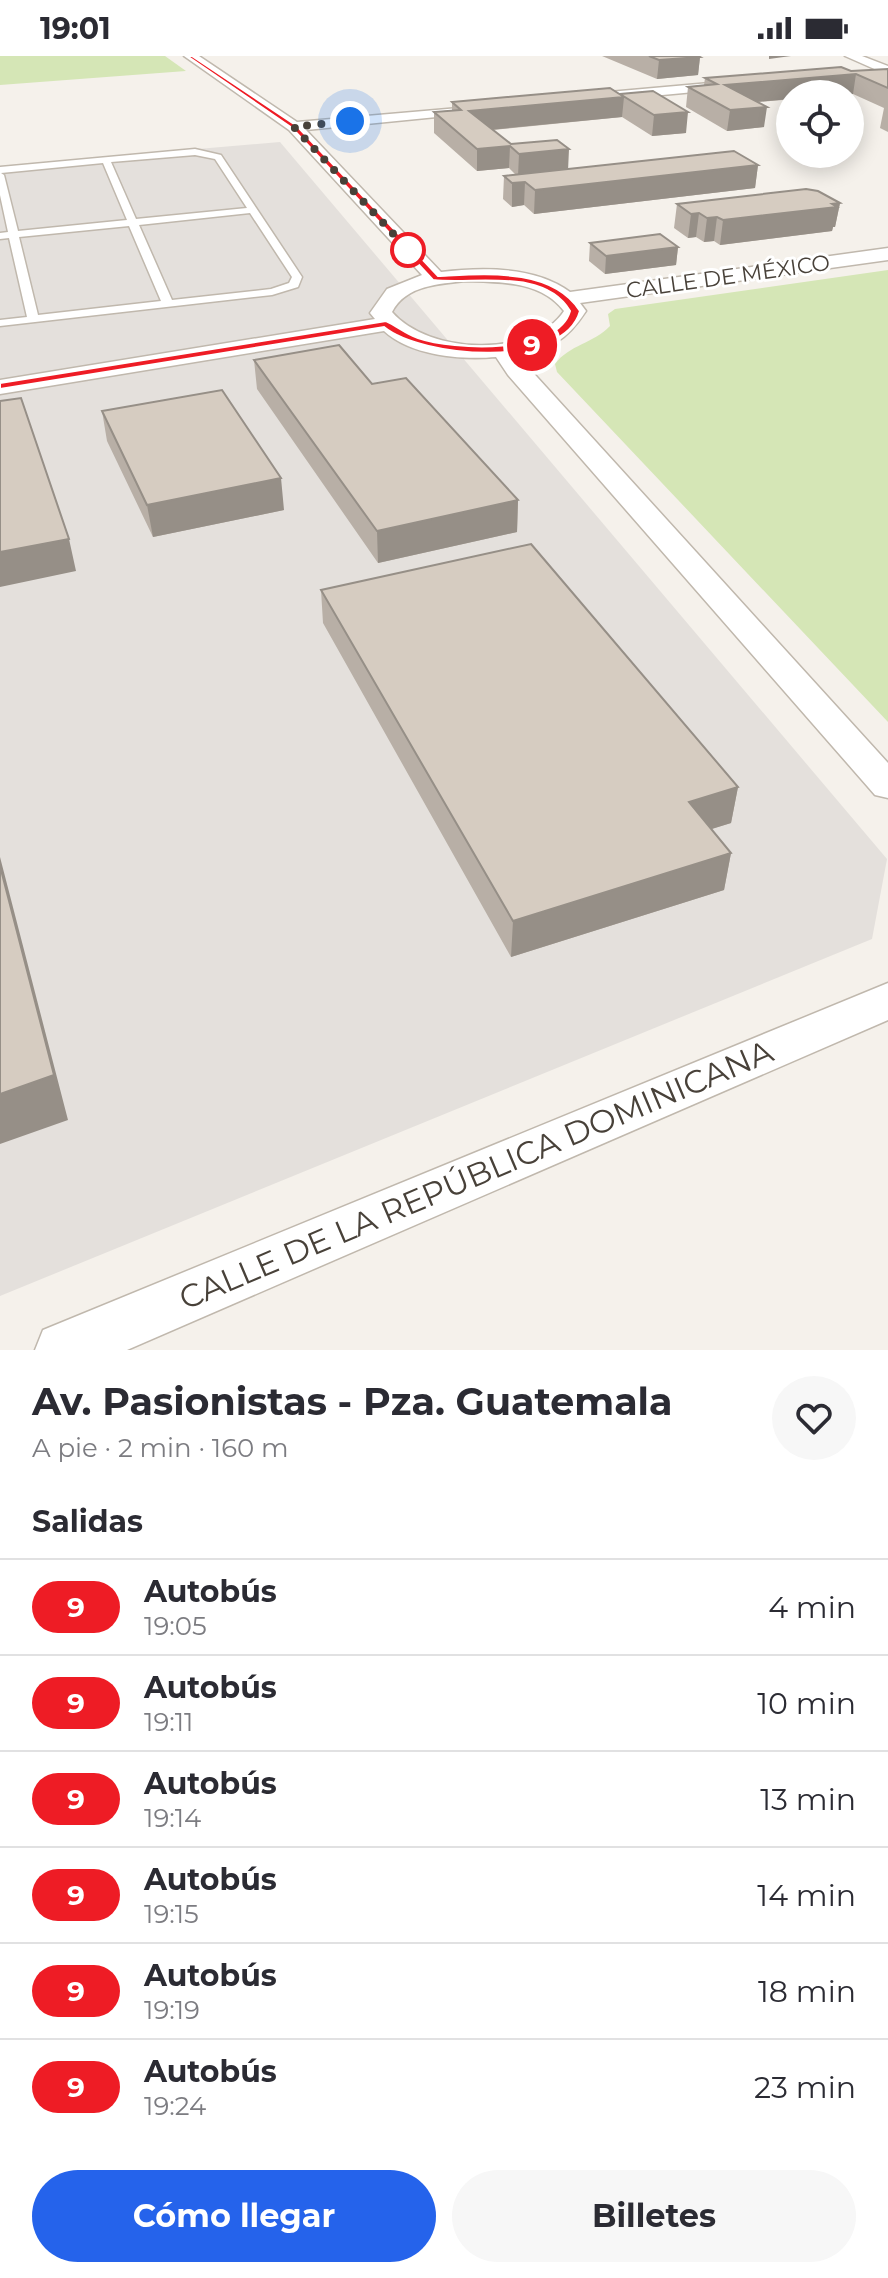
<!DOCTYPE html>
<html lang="es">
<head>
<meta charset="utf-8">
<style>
  body { margin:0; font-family:Montserrat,sans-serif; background:#f7f7f7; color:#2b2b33; height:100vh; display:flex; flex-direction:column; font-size:30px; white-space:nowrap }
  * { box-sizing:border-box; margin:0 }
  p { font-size:26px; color:#7c7c81 }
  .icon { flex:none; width:44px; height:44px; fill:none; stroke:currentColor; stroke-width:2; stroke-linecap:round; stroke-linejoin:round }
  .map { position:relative; height:1294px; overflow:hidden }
  .drawer { display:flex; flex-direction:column; background:#fff; flex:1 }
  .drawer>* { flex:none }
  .badge { padding:0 16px; border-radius:26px; font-size:28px; line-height:52px }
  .controls { position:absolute; left:776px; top:24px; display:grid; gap:16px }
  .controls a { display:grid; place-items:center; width:88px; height:88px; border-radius:50%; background:#fff; box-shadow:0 4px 20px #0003; font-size:40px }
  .you { position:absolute; width:40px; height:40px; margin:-20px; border:6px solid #fff; border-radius:50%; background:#1a73e8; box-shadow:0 0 0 12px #1a73e833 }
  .map>.badge { position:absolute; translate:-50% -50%; box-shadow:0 0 0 4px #fff }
  h2 { padding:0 32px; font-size:30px; line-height:72px }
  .round { display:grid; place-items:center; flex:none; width:84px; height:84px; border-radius:42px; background:#f7f7f7 }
  .overview { display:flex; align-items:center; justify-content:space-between; height:136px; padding:0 32px }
  h1 { font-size:38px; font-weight:700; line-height:60px }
  .primary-button { display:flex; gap:16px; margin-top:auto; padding:16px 32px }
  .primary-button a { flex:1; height:92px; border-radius:48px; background:#2563eb; color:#fff; font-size:32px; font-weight:700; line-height:92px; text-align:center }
  .primary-button a+a { background:#f7f7f7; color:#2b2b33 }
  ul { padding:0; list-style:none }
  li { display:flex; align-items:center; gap:24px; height:96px; padding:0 32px; border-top:2px solid #e1e1e2 }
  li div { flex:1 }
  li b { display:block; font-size:30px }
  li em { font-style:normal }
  li .badge { min-width:88px; font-weight:700; text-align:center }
  .status { display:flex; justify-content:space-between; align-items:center; height:56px; padding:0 40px; background:#fff; direction:ltr }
  .status svg { height:22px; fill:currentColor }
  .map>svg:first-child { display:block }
  .industrial { fill:#e4e0dc }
  .green { fill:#d5e6b6 }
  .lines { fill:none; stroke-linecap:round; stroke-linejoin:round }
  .service-casing { stroke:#c0b8ad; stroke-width:3 }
  .minor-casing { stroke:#c0b8ad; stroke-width:3 }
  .service { fill:#fff; fill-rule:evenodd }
  .minor { fill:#fff; fill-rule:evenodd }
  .wall { fill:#b8afa6 }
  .shaded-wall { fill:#968f87 }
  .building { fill:#d6ccc1; stroke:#968f87; stroke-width:2 }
  .line { fill:#ee1c25; stroke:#fff; stroke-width:2 }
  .walk { stroke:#484139; stroke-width:8; stroke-dasharray:0 14.4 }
  .stop-dot { fill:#fff; stroke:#ee1c25; stroke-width:4 }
  .labels { text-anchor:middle; stroke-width:6; stroke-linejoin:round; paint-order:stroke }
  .far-street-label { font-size:22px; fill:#484139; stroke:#fff }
  .near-street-label { font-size:32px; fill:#484139; stroke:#fff }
</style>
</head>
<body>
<div class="status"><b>19:01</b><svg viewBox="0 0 49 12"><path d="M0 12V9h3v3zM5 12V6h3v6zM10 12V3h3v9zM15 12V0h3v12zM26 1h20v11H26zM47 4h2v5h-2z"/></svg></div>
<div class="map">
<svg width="888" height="1294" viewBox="0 0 888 1294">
  <rect width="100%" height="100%" fill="#f5f1eb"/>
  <path class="industrial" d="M280,86L887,803L872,883L0,1240V110Z"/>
  <path class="green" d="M0,0H165L186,15L0,29Z
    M888,214V666L557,316L555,308C569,289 594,287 610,270L608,258L615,253Z"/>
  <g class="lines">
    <g class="service-casing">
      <path id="service" d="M195,93L221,99L302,221L298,231L272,239L0,270V264L27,261L9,182L0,183V177L8,176L0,139V111ZM195,99L215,103L247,152L136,163L111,106ZM103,107L127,164L18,175L4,119L1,117ZM250,157L292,221L289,227L271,233L172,244L139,169ZM129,170L161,245L38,259L19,181Z"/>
    </g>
    <g class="minor-casing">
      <path id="minor" d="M184,0H199L297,66L482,50L484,53L477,57L306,74L441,216C482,211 535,210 570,236L888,192V204L580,247L586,255C565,287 553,290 517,299L888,707V742L875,739L508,319L496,301C461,304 411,300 384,275L0,338V324L375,263L370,257L387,233L422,219L289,74ZM466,225C501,226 541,225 564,255C532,303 428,298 392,256C406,229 439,228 466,225Z
        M845,0H862L888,10V19Z
        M732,25L739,29L737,32L609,44L602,40L609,36Z
        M888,927V964L127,1294H35L43,1274Z"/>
    </g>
    <use href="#service" class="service"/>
    <use href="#minor" class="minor"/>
  </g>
  <path class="wall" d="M602,0H698L700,1L698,19L657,23Z
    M888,13V76L880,72L884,52L853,38L758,46L764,71L727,75L686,51L688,31L704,29L705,22Z
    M610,32L686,77L652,80L622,61L493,74L511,88L568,113L758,109L755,132L534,158L524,149L512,151L503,143L504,120L516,119L509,112L477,115L434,77V56L452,54V46Z
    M840,147L835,171H833L832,175L720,189L714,185L704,186L696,181L688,182L674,172L677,148Z
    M590,187L678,191L676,209L605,218L589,205Z
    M254,304L372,328L518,444L517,476L378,507L257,333Z
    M102,355L284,454L153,481L107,385Z
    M321,534L738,731L731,767L711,773L731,797L724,834L511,901L323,567Z"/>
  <path class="shaded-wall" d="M769,0H791L769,3Z
    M700,1L698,19L657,23L659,4Z
    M856,18L853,38H790V43L723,49L725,29Z
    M624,41L622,61L468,76L469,55Z
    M767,51L764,71L727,75L730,54Z
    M688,56L686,77L652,80L654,59Z
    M510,90L509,112L477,115V93Z
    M569,93L568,115L518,120L519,98Z
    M758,109L755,132L534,158L535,134Z
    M525,126L524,149L512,151V127Z
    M840,147L835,171H833L832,175L720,189L723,164Z
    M699,157L696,181L688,182L691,158Z
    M717,161L714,185L704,186L707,162Z
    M678,191L676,209L605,218L606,200Z
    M281,422L284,454L153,481L147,449Z
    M518,444L517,476L378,507L377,475Z
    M69,483L76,515L0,531V496Z
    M738,731L731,767L683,782L689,746Z
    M731,797L724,834L511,901L513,865Z
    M0,801L68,1064L0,1088Z"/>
  <path class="building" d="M649,0H698L700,1L659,4Z
    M841,11L851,15L888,13V32L856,18L725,29L767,51L730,54L688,31L717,28L705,22Z
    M610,32L624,41L469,55L511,88L557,84L569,93L519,98L510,90L477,93L434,56L461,54L452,46Z
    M653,35L688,56L654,59L620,38Z
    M734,95L758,109L535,134L525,126L512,127L504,120Z
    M806,133L818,135L840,147L832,148L837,151L723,164L717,161L707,162L699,157L691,158L677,148Z
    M660,178L678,191L606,200L590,187Z
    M339,289L372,328L406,322L518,444L377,475L254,304Z
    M222,334L281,422L147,449L102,355Z
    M21,342L69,483L0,496V345Z
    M531,488L738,731L689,746L731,797L513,865L321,534Z
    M0,810L54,1019L0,1038Z"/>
  <path class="line" d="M187,0H192L297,70L438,220C484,218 552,211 580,255C564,314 422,302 384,271L0,333V327L386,265C397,270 406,278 418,282C453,294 558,299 570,255C544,211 474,229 433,224L292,72Z"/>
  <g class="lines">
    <path class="walk" d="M350,65L294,71L413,199L408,194"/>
  </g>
  <circle class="stop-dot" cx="408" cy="194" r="16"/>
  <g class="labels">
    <g class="far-street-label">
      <text transform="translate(728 220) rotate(-8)" y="8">CALLE DE MÉXICO</text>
    </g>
    <g class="near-street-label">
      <text transform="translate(476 1119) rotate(-23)" y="11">CALLE DE LA REPÚBLICA DOMINICANA</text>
    </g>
  </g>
</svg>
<div class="controls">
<a><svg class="icon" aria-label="locate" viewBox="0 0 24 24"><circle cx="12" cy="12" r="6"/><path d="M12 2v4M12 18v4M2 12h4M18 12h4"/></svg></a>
</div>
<div class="you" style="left:350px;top:65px"></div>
<b class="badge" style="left:532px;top:289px;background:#ee1c25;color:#fff">9</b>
</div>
<section class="drawer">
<div class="overview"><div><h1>Av. Pasionistas - Pza. Guatemala</h1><p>A pie · 2 min · 160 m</p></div><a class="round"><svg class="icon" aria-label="heart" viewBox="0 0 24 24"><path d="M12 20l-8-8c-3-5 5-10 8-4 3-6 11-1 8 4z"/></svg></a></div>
<h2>Salidas</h2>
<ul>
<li><span class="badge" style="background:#ee1c25;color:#fff">9</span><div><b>Autobús</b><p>19:05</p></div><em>4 min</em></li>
<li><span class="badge" style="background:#ee1c25;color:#fff">9</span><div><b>Autobús</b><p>19:11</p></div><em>10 min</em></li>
<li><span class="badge" style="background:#ee1c25;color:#fff">9</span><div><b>Autobús</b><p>19:14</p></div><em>13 min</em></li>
<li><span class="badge" style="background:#ee1c25;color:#fff">9</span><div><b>Autobús</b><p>19:15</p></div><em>14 min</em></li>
<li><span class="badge" style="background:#ee1c25;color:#fff">9</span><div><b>Autobús</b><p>19:19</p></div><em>18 min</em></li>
<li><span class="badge" style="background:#ee1c25;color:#fff">9</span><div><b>Autobús</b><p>19:24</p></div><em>23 min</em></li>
</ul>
<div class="primary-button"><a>Cómo llegar</a><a>Billetes</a></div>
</section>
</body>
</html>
